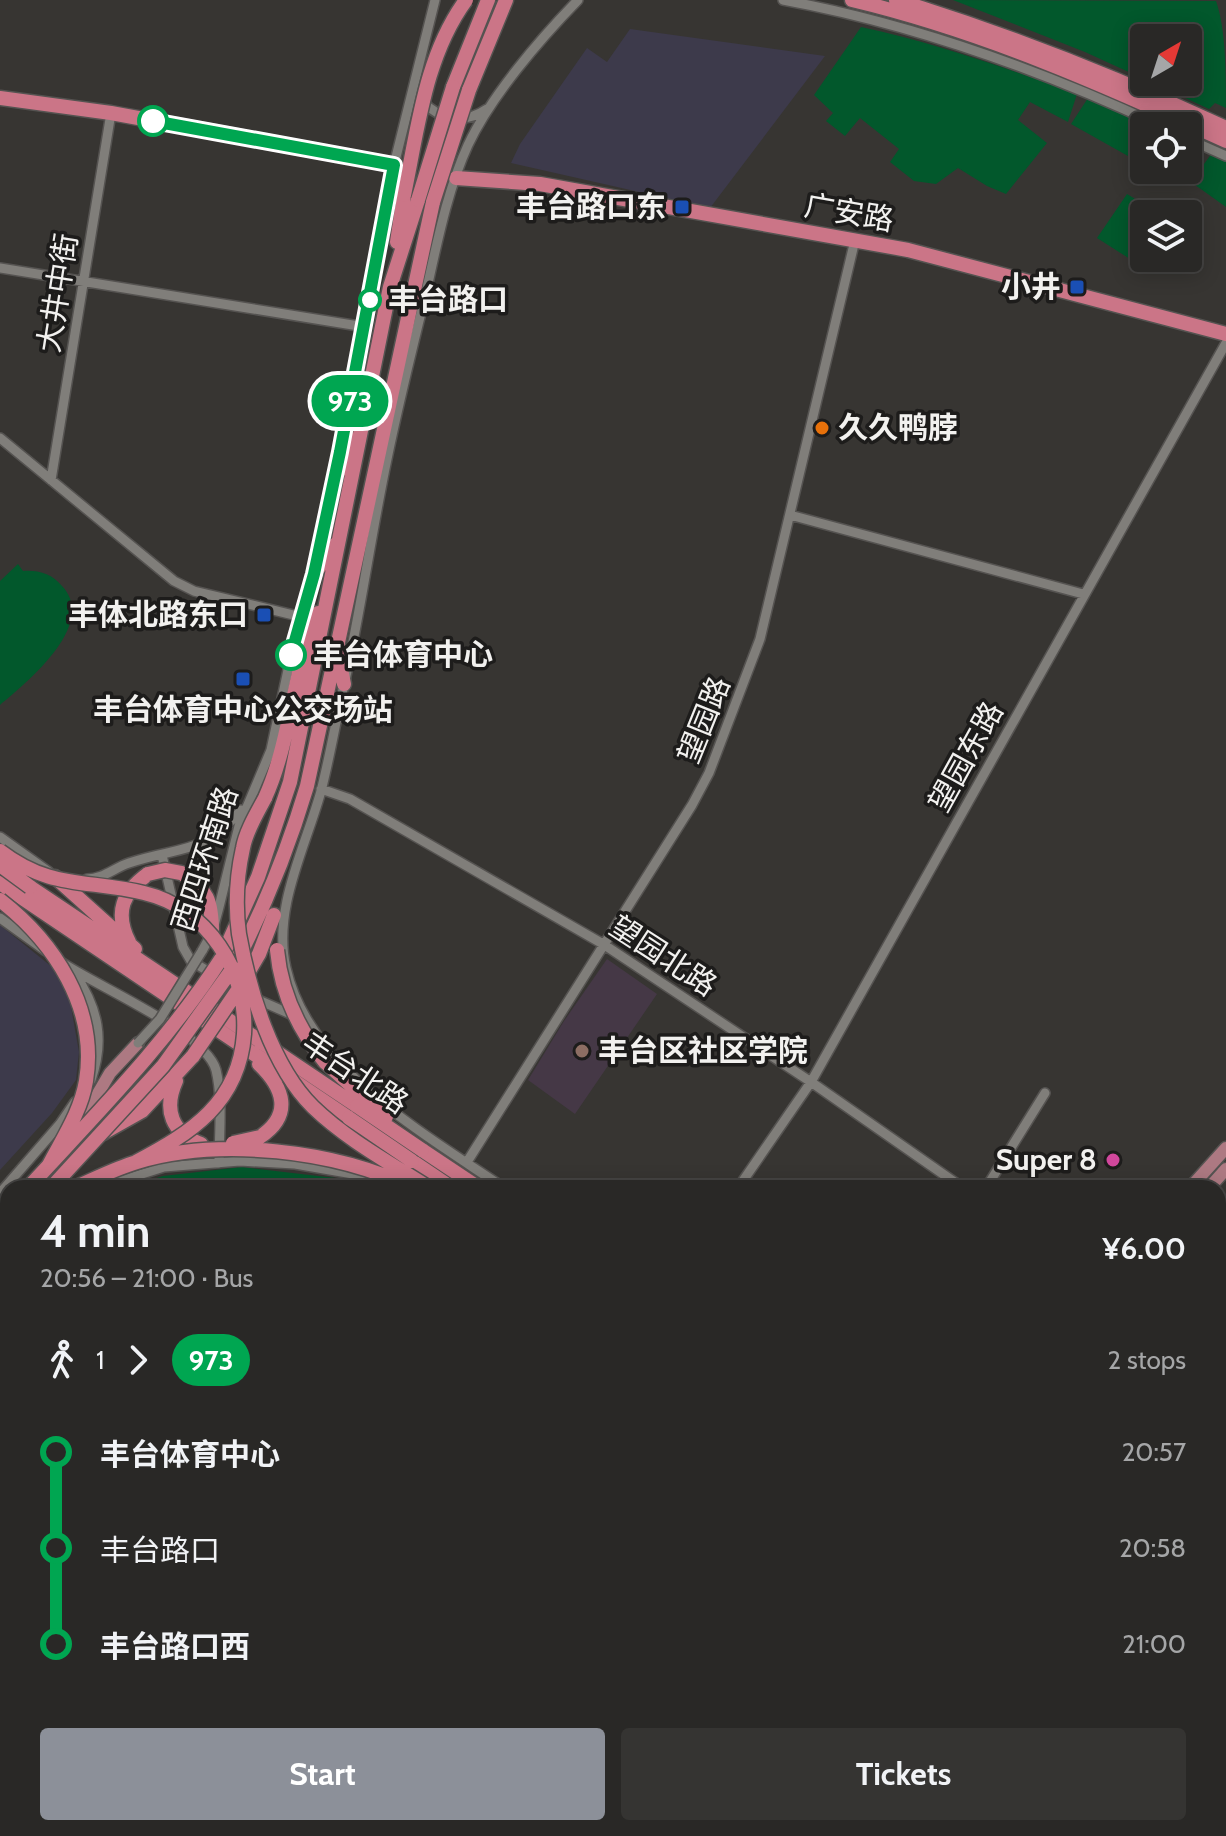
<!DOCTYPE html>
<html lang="en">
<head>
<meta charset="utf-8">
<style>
  body { margin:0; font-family:Cabin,"Noto Sans SC",sans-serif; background:#353432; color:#f1f3f6; height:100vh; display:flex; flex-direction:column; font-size:30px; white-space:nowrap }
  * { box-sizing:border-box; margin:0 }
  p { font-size:26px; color:#a5a6a7 }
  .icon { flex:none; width:44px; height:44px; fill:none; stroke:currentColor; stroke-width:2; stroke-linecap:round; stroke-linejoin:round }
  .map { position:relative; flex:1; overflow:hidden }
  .side { position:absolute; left:0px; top:1180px; width:1226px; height:656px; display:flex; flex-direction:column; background:#292826; border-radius:24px 24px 0 0; box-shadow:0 4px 20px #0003,0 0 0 2px #454443 }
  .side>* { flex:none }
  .badge { padding:0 16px; border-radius:26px; font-size:28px; line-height:52px }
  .needle { width:52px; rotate:39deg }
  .fabs { position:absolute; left:1130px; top:24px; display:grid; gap:16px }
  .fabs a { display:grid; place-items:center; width:72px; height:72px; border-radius:8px; background:#292826; box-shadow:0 4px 20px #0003,0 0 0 2px #454443; font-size:40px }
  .map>.badge { position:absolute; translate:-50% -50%; box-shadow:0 0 0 4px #fff }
  .legs { display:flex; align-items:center; gap:12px; height:88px; padding:0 40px; font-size:26px }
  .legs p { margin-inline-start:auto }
  .overview { display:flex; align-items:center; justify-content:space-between; height:136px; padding:0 40px }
  h1 { font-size:44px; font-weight:700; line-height:60px }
  .button { display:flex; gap:16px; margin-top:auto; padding:16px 40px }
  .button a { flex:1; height:92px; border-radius:8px; background:#8c9099; color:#fff; font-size:32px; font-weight:700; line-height:92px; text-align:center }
  .button a+a { background:#353432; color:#f1f3f6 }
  ul { padding:0 40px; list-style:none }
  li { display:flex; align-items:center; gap:28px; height:96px; font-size:30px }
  li i { display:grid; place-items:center; width:12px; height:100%; margin:0 10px; background:currentColor }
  li i::after { content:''; width:20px; height:20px; margin:-10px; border:6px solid; border-radius:50%; background:#292826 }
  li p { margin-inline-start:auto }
  li:first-child i { background:linear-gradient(#0000 50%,currentColor 0) }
  li:last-child i { background:linear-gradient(currentColor 50%,#0000 0) }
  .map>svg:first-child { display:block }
  .commercial { fill:#3d3a4b }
  .education { fill:#453846 }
  .green { fill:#02582c }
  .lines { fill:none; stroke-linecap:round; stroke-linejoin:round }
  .minor-casing { stroke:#555351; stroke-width:12 }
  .major-casing { stroke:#555351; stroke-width:15 }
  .highway-casing { stroke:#555351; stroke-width:17 }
  .minor { stroke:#807e7a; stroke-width:9 }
  .major { stroke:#ad7982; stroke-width:12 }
  .highway { stroke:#cb7587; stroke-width:14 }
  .minor-bridge-casing { stroke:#555351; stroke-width:12; stroke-linecap:butt }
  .highway-bridge-casing { stroke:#555351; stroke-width:17; stroke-linecap:butt }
  .minor-bridge { stroke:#807e7a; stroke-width:9 }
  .highway-bridge { stroke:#cb7587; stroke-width:14 }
  .line-1-casing { stroke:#fff; stroke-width:18 }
  .line-1 { stroke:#00a651; stroke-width:12 }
  .stop-1-dot { fill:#fff; stroke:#00a651; stroke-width:4 }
  .transit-dot { fill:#1a4fb4; stroke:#1d1c1b; stroke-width:3 }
  .food-dot { fill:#e8710a; stroke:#1d1c1b; stroke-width:3 }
  .education-dot { fill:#8d6e63; stroke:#1d1c1b; stroke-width:3 }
  .hotel-dot { fill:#d1479c; stroke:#1d1c1b; stroke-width:3 }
  .labels { text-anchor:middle; stroke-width:7; stroke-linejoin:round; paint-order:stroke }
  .poi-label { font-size:30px; font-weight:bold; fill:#f2f1ef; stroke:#1d1c1b; text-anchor:end }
  .street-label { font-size:30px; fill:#f2f1ef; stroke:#1d1c1b }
  .stop-label { font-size:30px; font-weight:bold; fill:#f2f1ef; stroke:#1d1c1b; text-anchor:start }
</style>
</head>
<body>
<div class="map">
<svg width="1226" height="1836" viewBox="0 0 1226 1836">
  <rect width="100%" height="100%" fill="#373532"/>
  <path class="commercial" d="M630,29L825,56L710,208L511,163L520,144L587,48L607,62Z
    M0,925L57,971L70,1001L79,1052L76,1080L52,1113L0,1170Z"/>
  <path class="education" d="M607,959L657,994L575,1114L528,1080L564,1021Z
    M0,1429L8,1436V1570L0,1563Z"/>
  <path class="green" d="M953,0L1216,1C1226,29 1226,76 1226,108L1215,103L1209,109L1151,82H1188V38H1144V79L1085,52Z
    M861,27C936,43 1006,68 1077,94L1068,122L1030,102L1018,120L1047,143L1006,194L987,186L958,168L936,184L914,181L890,162L899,149L860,118L845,136L826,121L833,113L814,95Z
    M1088,98L1150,126H1144V165L1071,124Z
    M1212,153L1226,160V207L1191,182Z
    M1127,194L1160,214H1144V238L1130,259L1097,238Z
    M18,564L23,571C39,570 52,574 62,586C98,624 28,682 0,705V581Z
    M242,1167L335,1178L360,1188H125L163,1176Z"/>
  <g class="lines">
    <g class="minor-casing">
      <path id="minor" d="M783,0C913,24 1041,70 1161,126
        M422,101C441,121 465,124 487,109
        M1188,139L1226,156
        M0,268L365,327
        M345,427L394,165L435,0
        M0,438L174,581L194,591L302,617
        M51,480L111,113
        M790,515L1083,594
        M321,789L350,799L603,944L811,1082L963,1188
        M0,837L49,872
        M162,855L183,947L191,961L241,991
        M87,879C103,879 114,868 129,863C179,846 203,856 241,810
        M0,918L46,951
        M202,951L212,933L219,907L239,826L271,750L295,637L314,574L342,442
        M61,962C94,985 206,1032 216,1070C223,1099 219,1134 219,1163
        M75,974C98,1008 105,1040 91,1080
        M254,998L295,1016
        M467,1162L692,805L709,773L760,639L855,240
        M98,1188L164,1167L240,1161L295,1164L353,1174L394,1188
        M504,1188C423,1133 309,1069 286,968C272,909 306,846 321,791C330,756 336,720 344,685C361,610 371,534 387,459C398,406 411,353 424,301C436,249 446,193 468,145C491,96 540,39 578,0
        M738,1188L811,1082L1226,343
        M986,1188L1045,1093
        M0,1193L60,1124L75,1102
        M0,1265L8,1256
        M0,1341L8,1347
        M1218,1349L1226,1354
        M0,1648L8,1653"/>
    </g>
    <g class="major-casing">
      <path id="major" d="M76,1131L110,1073L138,1043
        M1190,1188L1226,1148
        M1209,1188L1226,1169
        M614,1836L621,1828
        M634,1836L641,1828"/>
    </g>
    <g class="highway-casing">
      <path id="highway" d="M852,0C982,31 1105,85 1226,141
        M896,0C1010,35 1118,78 1226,128
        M453,87L488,0
        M469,90L506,0
        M0,98L111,113L394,165
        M456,178L540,184L908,250L1226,334
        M397,242L404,195
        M346,422L347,469
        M314,574L336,544
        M338,654L344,684
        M265,798C292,738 292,672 318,613
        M181,873C208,889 212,902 212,933
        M55,877L135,949
        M0,883L349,1118
        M30,887L357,1106
        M129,942C114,912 123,892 148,874
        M221,959L258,877L290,782L390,287L418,200
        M233,968C264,909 288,850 307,786L433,202
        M246,976L259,954L274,915
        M325,1062L365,1098
        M259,1064C284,1088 293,1115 260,1137
        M176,1081C163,1110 172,1133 201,1144
        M103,1133L142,1111L193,1056
        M422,1150L479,1188
        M412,1161L452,1188
        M0,1218L8,1209
        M0,1243L8,1235
        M1218,1675L1226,1683
        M1218,1707L1226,1715"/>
    </g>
    <use href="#minor" class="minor"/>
    <use href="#major" class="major"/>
    <use href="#highway" class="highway"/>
    <g class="minor-bridge-casing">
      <path id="minor-bridge" d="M138,1043L160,1019L202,951"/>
    </g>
    <g class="highway-bridge-casing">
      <path id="highway-bridge" d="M404,195C418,128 425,56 466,0
        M418,200L453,87
        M433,202L469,90
        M265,798C257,813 246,831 243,848C237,875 235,906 239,934C249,990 272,1067 313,1107C346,1139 390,1163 429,1188
        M0,851C51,890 87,879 144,893C207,908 248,971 244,1034C239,1103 191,1133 136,1162
        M0,865L30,887
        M148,874L165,870L181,873
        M0,900C54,942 98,1008 86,1081C81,1111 63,1138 49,1165
        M277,950C281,993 298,1029 325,1062
        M193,1056L242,984
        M365,1098L386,1117
        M357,1106L422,1150
        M349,1118L412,1161
        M233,1143L260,1137
        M28,1188C96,1114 166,1044 221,959
        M51,1188L163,1066L233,968
        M74,1188C95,1179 116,1168 137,1162C220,1137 335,1150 413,1188"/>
    </g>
    <use href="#minor-bridge" class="minor-bridge"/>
    <use href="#highway-bridge" class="highway-bridge"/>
  </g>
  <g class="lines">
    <g class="line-1-casing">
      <path id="line-1" d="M153,121L394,165L340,452L314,574L291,655"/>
    </g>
    <use href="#line-1" class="line-1"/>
  </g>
  <g class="stop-1-dot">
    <circle cx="153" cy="121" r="14"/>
    <circle cx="370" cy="300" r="10"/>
    <circle cx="291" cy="655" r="14"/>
  </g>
  <g class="transit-dot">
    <rect x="674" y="199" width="16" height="16" rx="4"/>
    <rect x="1069" y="279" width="16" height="16" rx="4"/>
    <rect x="256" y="607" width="16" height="16" rx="4"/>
    <rect x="235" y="671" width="16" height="16" rx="4"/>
  </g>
  <circle class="food-dot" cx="822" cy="428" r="8"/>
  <circle class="education-dot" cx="582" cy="1051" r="8"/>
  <circle class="hotel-dot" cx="1113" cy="1160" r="8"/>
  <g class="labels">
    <g class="poi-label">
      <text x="666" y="217">丰台路口东</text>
      <text x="1061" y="297">小井</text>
      <text x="838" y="438" text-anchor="start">久久鸭脖</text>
      <text x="248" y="625">丰体北路东口</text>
      <text x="243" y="720" text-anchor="middle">丰台体育中心公交场站</text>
      <text x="598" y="1061" text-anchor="start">丰台区社区学院</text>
      <text x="1097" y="1170">Super 8</text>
    </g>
    <g class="street-label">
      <text transform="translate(849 213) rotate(10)" y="10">广安路</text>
      <text transform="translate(58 293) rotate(-81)" y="10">大井中街</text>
      <text transform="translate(704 720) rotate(-68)" y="10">望园路</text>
      <text transform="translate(966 757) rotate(-61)" y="10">望园东路</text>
      <text transform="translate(205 859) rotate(-72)" y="10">西四环南路</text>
      <text transform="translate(663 956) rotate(33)" y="10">望园北路</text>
      <text transform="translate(355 1073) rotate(34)" y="10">丰台北路</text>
    </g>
    <g class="stop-label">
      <text x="388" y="310">丰台路口</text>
      <text x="313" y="665">丰台体育中心</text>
    </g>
  </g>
</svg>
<div class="fabs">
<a><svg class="needle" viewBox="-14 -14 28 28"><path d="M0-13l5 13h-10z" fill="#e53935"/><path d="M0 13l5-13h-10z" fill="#a5a6a7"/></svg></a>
<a><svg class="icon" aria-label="locate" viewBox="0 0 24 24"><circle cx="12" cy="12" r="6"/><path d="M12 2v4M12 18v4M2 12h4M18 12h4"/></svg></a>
<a><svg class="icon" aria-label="layers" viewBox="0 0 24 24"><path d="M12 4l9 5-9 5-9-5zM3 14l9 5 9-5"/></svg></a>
</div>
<b class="badge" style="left:350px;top:401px;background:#00a651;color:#fff">973</b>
<section class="side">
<div class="overview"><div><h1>4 min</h1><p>20:56 – 21:00 · Bus</p></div><b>¥6.00</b></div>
<div class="legs"><svg class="icon" aria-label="walk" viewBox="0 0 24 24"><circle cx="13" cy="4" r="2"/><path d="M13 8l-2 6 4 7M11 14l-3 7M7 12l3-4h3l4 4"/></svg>1<svg class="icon" aria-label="forward" viewBox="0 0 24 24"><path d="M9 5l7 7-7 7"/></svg><b class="badge" style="background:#00a651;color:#fff">973</b><p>2 stops</p></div>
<ul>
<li><i style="color:#00a651"></i><b>丰台体育中心</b><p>20:57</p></li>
<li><i style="color:#00a651"></i><span>丰台路口</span><p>20:58</p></li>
<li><i style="color:#00a651"></i><b>丰台路口西</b><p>21:00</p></li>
</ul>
<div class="button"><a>Start</a><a>Tickets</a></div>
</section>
</div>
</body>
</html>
